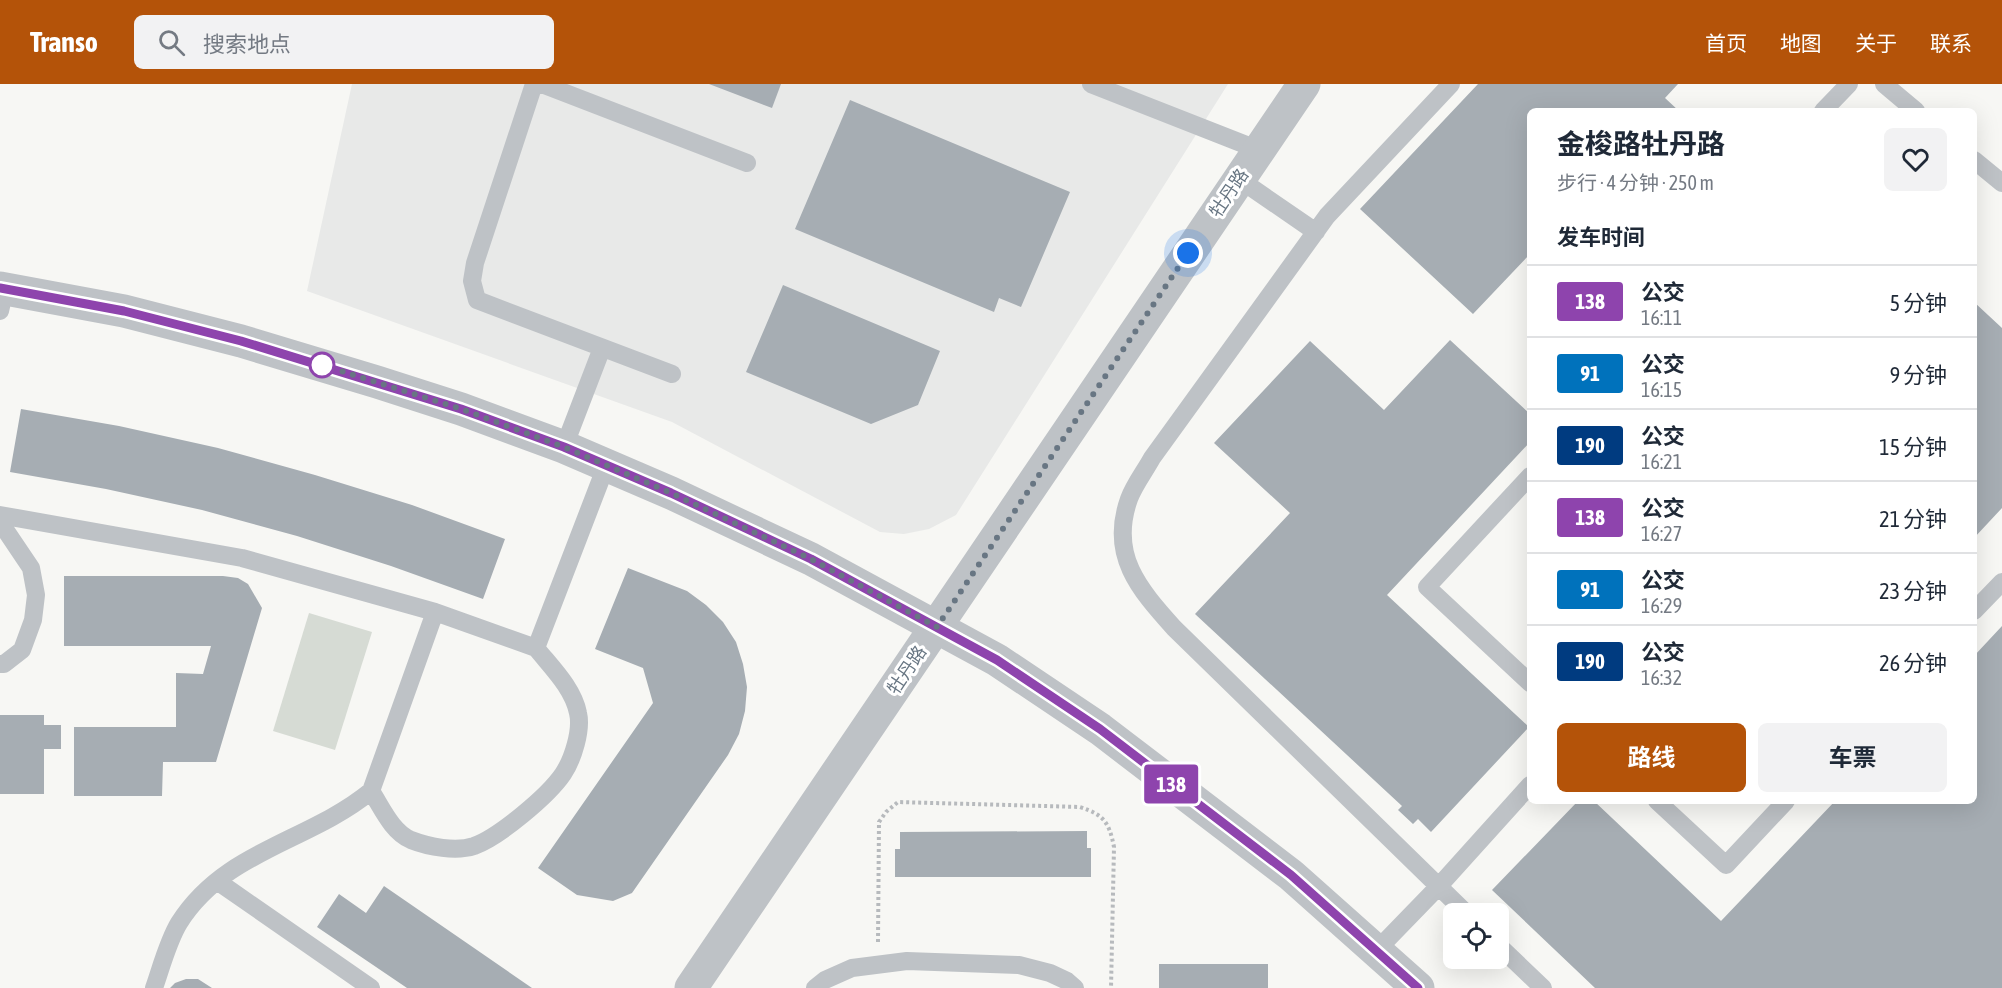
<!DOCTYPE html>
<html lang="zh">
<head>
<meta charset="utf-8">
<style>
  body { margin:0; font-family:"Asap Condensed","Noto Sans SC",sans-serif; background:#f2f2f3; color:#1f2937; height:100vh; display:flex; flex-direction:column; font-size:22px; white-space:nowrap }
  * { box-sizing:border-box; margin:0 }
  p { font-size:20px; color:#747a83 }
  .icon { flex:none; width:33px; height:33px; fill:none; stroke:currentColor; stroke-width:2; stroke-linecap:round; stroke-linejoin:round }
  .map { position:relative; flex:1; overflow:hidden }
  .side { position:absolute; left:1527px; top:24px; width:450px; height:696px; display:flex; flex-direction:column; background:#fff; border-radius:9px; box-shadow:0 6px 24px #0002 }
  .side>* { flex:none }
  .badge { padding:0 12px; border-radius:4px; font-size:21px; line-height:39px }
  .buttons { position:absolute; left:1443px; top:819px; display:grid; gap:12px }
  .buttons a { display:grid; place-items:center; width:66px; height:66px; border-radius:9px; background:#fff; box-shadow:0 6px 24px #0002; font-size:30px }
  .you { position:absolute; width:30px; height:30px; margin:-15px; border:4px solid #fff; border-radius:50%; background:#1a73e8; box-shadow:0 0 0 9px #1a73e833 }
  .map>.badge { position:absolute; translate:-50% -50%; box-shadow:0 0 0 3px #fff }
  h2 { padding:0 30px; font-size:22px; line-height:54px }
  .round { display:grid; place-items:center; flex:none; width:63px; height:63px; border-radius:9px; background:#f2f2f3 }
  .summary { display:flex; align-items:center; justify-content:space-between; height:102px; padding:0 30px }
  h1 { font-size:28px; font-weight:700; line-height:45px }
  .cta { display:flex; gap:12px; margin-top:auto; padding:12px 30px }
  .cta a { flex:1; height:69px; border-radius:9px; background:#b45309; color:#fff; font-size:24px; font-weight:700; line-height:69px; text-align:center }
  .cta a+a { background:#f2f2f3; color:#1f2937 }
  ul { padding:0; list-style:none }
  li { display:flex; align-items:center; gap:18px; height:72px; padding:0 30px; border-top:2px solid #e0e1e3 }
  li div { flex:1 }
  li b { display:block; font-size:22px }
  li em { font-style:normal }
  li .badge { min-width:66px; font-weight:700; text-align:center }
  header { display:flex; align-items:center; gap:36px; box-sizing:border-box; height:84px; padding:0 30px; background:#b45309; color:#fff }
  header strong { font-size:28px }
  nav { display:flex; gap:33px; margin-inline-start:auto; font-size:21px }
  .search { width:420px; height:54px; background:#f2f2f3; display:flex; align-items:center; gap:15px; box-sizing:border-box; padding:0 21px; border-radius:9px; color:#747a83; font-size:22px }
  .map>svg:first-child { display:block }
  .built { fill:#e8e9e8 }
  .green { fill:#d6dbd4 }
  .building { fill:#a6adb3 }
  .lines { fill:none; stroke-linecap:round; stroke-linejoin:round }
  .path { stroke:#b7babd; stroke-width:4; stroke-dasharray:3 3; stroke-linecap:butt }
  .service { stroke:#bec2c6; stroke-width:18 }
  .tertiary { stroke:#bec2c6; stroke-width:33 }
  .line-casing { stroke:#fff; stroke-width:14 }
  .line { stroke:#8e44ad; stroke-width:9 }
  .walk { stroke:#687683; stroke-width:6; stroke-dasharray:0 10.8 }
  .stop-dot { fill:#fff; stroke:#8e44ad; stroke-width:3 }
  .labels { text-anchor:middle; stroke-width:6; stroke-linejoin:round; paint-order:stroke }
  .street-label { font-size:18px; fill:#687683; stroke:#fff }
</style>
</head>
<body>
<header>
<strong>Transo</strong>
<div class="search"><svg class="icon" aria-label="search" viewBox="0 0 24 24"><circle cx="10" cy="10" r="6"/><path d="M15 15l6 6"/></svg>搜索地点</div>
<nav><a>首页</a><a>地图</a><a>关于</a><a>联系</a></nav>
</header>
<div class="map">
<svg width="2002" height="904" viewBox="0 0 2002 904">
  <rect width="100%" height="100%" fill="#f7f7f4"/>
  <path class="built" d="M352,0H1228L956,431L929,445L904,450L880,448L672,338L307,207Z"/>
  <path class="green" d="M309,529L372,548L335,666L273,647Z"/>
  <path class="building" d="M709,0H781L772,24Z
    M1478,0H1678L1665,14L1679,27H1530V170L1473,230L1360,125Z
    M850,16L1070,108L1021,223L999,214L994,228L795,145Z
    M783,201L940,267L918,321L871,340L746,288Z
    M1974,218L2002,244V424L1974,454Z
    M1450,256L1530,330V358L1387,511L1529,643L1431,748L1418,735L1413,740L1398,726L1402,722L1195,530L1290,429L1214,359L1310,257L1384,326Z
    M21,325L119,342L218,364L315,391L412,421L505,455L483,515L391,482L297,452L202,426L106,405L10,388Z
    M628,484L687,507L706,521L723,538L736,558L743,580L747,603L745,627L739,650L728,671L632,809L613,817L577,811L538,784L653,619L643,584L595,565Z
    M64,492H223L238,494L248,500L262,524L216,678H163L162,712H74V643H176V589L203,590L211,562H64Z
    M2002,542V904H1595L1492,806L1578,717H1594L1721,837L1835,717H1974V572Z
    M0,631H44V641H61V665H44V710H0Z
    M1087,747V764H1091V793H895V765H900V748Z
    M384,802L532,904H407L317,843L339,810L366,829Z
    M1159,880H1268V904H1159Z
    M186,895H198L212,904H170L175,899Z"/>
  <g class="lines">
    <path class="path" d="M878,858L879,738L886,728L898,718L1080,723C1104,731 1109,738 1114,763L1111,904"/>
    <path class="service" d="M534,0L475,179L472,197L477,216L672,290
      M542,0L747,79
      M1091,0L1259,66
      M1451,0L1327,132L1152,374C1145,387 1134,401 1129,415C1109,471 1139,505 1174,544L1467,830
      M1884,0L1916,27
      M1823,27L1849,0
      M1974,76L2002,99
      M1239,95L1316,148
      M0,227L5,205
      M564,363L602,264
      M1530,392L1427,503L1530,599
      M0,431L242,474L435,528L536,564L606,382
      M0,438L31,484L36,511L33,536L22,566L4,580H0
      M1974,527L2002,498
      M371,707C382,724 392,748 411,756C429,763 456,768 474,762C499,753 548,712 563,690C573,675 582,646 578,629C573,604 552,584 536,564
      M1657,717L1726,781L1786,717
      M217,797L371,904
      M1498,861L1543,904
      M1376,867L1439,802L1530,701
      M154,904C161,884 168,857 179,839C225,766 309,758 371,707L435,528
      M815,904L825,896L852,884L907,877L1019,881L1050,889L1067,897L1075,904"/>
    <path class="tertiary" d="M0,204L124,227L241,257L377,298L461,325L564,363L671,409L811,475L997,576L1100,645L1291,791L1418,904
      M691,904L1304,0"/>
  </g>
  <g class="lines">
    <g class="line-casing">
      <path id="line" d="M0,204L124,227L241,257L461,325L564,363L671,409L811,475L997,576L1100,645L1291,791L1418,904"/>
    </g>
    <use href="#line" class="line"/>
    <path class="walk" d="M322,281L461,325L564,363L671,409L811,475L937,543L1188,169"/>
  </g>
  <circle class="stop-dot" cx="322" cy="281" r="12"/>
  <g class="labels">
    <g class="street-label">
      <text transform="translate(1229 109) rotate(-56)" y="6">牡丹路</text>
      <text transform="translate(907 586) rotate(-56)" y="6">牡丹路</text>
    </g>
  </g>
</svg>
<div class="buttons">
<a><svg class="icon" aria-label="locate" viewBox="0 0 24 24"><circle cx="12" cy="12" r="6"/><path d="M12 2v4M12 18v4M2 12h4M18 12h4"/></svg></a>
</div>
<div class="you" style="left:1188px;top:169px"></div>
<b class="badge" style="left:1171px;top:700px;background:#8e44ad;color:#fff">138</b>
<section class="side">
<div class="summary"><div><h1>金梭路牡丹路</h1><p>步行 · 4 分钟 · 250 m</p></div><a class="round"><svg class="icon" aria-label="heart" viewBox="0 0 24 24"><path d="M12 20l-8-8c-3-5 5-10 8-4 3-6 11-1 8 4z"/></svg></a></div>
<h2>发车时间</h2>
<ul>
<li><span class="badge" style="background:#8e44ad;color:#fff">138</span><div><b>公交</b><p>16:11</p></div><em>5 分钟</em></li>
<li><span class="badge" style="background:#0072bc;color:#fff">91</span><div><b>公交</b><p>16:15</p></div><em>9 分钟</em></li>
<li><span class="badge" style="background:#003b80;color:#fff">190</span><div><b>公交</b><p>16:21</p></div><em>15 分钟</em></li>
<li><span class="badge" style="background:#8e44ad;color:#fff">138</span><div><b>公交</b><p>16:27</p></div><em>21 分钟</em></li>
<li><span class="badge" style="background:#0072bc;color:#fff">91</span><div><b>公交</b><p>16:29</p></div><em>23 分钟</em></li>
<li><span class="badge" style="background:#003b80;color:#fff">190</span><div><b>公交</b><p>16:32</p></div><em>26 分钟</em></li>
</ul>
<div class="cta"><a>路线</a><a>车票</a></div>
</section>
</div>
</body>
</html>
